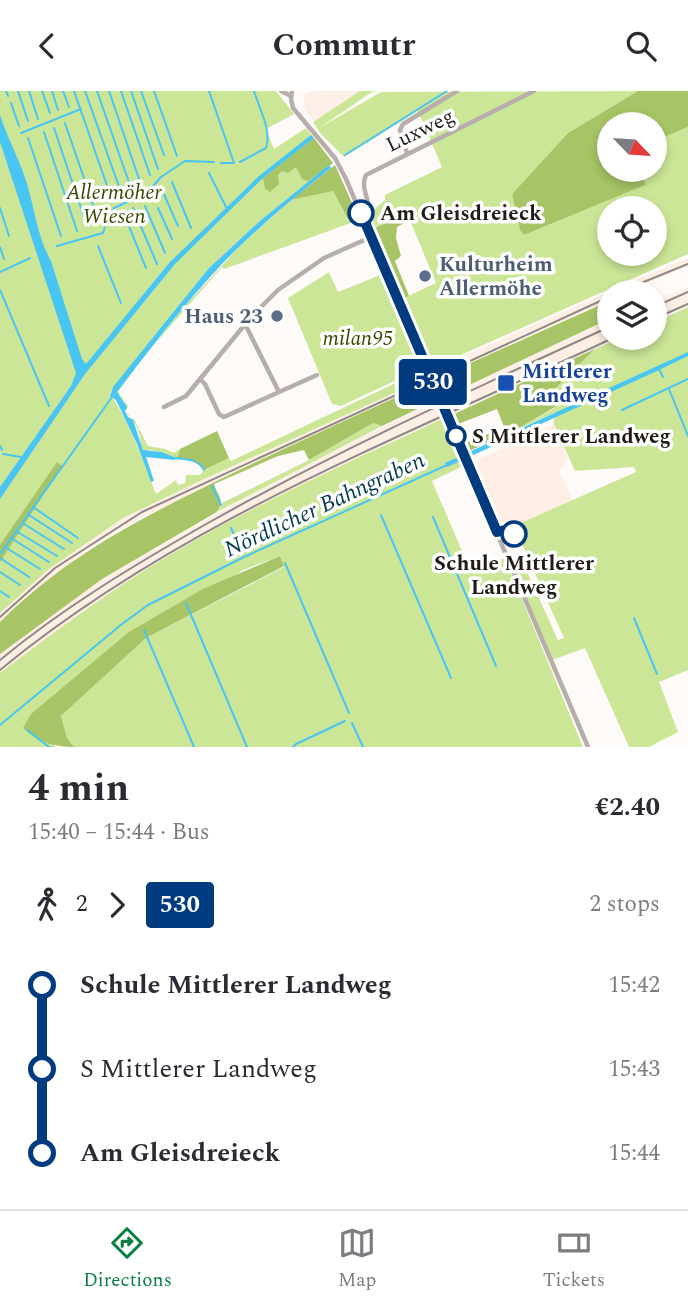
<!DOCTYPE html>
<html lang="en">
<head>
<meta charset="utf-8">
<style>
  body { margin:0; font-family:Spectral,serif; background:#f7f7f7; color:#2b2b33; height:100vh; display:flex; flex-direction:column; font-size:26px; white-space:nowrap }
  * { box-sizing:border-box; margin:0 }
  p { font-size:23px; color:#7c7c81 }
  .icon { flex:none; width:38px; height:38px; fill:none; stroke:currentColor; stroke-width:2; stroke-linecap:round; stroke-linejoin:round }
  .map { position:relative; height:656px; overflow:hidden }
  .side { display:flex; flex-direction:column; background:#fff; flex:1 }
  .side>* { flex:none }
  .badge { padding:0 14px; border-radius:5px; font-size:24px; line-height:46px }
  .needle { width:46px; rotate:115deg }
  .controls { position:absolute; left:597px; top:21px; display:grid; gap:14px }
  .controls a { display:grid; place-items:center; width:70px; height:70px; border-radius:50%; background:#fff; box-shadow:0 4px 10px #0003; font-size:35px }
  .map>.badge { position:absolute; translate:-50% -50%; box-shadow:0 0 0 4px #fff }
  .legs { display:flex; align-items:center; gap:10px; height:77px; padding:0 28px; font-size:23px }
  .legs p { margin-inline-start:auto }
  .summary { display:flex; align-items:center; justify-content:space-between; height:119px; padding:0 28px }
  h1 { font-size:38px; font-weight:700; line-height:52px }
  ul { padding:0 28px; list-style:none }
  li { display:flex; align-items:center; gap:24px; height:84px; font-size:26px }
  li i { display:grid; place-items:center; width:10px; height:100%; margin:0 9px; background:currentColor }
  li i::after { content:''; width:18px; height:18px; margin:-9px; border:5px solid; border-radius:50%; background:#fff }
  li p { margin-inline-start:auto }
  li:first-child i { background:linear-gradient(#0000 50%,currentColor 0) }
  li:last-child i { background:linear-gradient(currentColor 50%,#0000 0) }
  header { display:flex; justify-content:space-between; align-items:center; height:91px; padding:0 28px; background:#fff; font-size:32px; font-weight:700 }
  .tab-bar { display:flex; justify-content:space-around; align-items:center; height:98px; border-top:2px solid #e1e1e2; background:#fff; font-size:19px; color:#7c7c81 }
  .tab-bar a { display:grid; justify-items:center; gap:4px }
  .tab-bar .on { color:#0b8043 }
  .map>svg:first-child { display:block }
  .industrial { fill:#fdeee8 }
  .built { fill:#feeee3 }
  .green { fill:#cce697; fill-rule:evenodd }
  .forest { fill:#a7c466 }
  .water { fill:#49c5f3 }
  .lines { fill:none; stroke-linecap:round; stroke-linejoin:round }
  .stream { stroke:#49c5f3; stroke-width:2 }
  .minor { stroke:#b7adab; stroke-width:4.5 }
  .tram { stroke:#8d8885; stroke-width:2 }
  .rail { stroke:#8d8885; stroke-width:2 }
  .line-1-casing { stroke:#fff; stroke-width:16 }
  .line-1 { stroke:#003b80; stroke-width:10 }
  .stop-1-dot { fill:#fff; stroke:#003b80; stroke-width:3.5 }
  .service-dot { fill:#5c6f8a; stroke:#fff; stroke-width:2.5 }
  .transit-dot { fill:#1a4fb4; stroke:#fff; stroke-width:2.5 }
  .labels { text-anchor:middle; stroke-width:7; stroke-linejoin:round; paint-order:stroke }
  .street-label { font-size:21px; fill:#221b17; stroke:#fff }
  .park-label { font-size:21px; font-style:italic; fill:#374800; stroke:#fff }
  .stop-label { font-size:21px; font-weight:bold; fill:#221b17; stroke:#fff; text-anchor:start }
  .service-label { font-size:21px; font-weight:bold; fill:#4e5e75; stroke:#fff; text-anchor:start }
  .transit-label { font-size:21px; font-weight:bold; fill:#164399; stroke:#fff; text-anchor:start }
  .water-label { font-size:23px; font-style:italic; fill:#023b4d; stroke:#fff }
</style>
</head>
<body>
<header><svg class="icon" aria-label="back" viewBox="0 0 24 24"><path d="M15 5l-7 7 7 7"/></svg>Commutr<svg class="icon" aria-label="search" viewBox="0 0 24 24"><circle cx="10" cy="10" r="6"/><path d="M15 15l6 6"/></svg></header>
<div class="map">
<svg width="688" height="656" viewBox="0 0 688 656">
  <rect width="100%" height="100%" fill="#fefaf8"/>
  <path class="industrial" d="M309,0H360L313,31L303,15L305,4Z"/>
  <path class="built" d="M688,167V175L626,201H609V209L437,287L435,283L441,281V275L628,192Z
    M688,196V215L655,230V210Z
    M609,229V247H619L452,323L445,306Z
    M425,288L427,292L143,426L96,453L57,481L0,531V522L26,496L71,461L123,427L202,389Z
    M434,310L442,328L263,412L0,582V562L102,488L275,390Z
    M554,333L568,367L559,380L573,410L516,435L499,434L472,372Z"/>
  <path class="green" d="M0,0H276L294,23L266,38L274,58L306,37L333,72L261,129L209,177L110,302C130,333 143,369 156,403L176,389L178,394L185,392L186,384H200L204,379L229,367L231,370L421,280L425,288L202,389L123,427L49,478L0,522Z
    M360,0H377L372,1L319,37L381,1L638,0L568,42L512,103L520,139L524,144L644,94L642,79H654L655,50L688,36V163L436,275L435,270L428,272L402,208L436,192L407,122L373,138L367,125L385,109V104L442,76L418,20L344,66L321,43L313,31ZM609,117H654V163H609Z
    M333,100L348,128L358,125L359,129L224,178L222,176L148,261L118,301L128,315L126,320L128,325L134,328L148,355L165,358L174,362L180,358L177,367L152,359H143C140,351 140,339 134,331C128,323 125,321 124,310L120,309L117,301L183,217L241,154L291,109Z
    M329,181L338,201L383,183L422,272L420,278L341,315L332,313L288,207Z
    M688,216V579L659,591L678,641L649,656H629L585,557L552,569L512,476L523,472L558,549L564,547L514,435L636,381L634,376L575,380L554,333V322L516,339L555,317L556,297L595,258L620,247H654L655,231Z
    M442,328L447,338L450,339L465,374L432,390L471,481L505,467L583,656H74L67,647L61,625L146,547L284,476L280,465L243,479L31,623L47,649L56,656H0V582C57,539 113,497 175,461C261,410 352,370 442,328Z
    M373,332L382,335L215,422L221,416L222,412L309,369Z"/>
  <path class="forest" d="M638,0H688V36L655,50L654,33H609V79H642L645,94L524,144L520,139L512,103L568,42Z
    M314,47L333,72L308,90L302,88L296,76L288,82L282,80L278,84L279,93L270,101L265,98L263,87Z
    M335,74L358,125L348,128L333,100L291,109Z
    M407,122L410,129L397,136L396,147L401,165L395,170L409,205L402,208L373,138Z
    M609,210V228L446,305L445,296L441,297L437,287Z
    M595,258L556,297L555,316L516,339L469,360L466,352L504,336L497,318L458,333L454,323Z
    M427,292L434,310L382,335L373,332L309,369L304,359L278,365L214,393C218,406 227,411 215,422L102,488L0,563V531C72,460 144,426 233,382C297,351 362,322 427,292Z
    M217,340L229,367L204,379C198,368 188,369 177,367L180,358Z
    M57,371L62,375L0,471V454Z
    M280,465L284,475L146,547L61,625L67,647L74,656C54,656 37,651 23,637L31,623L129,541L203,498Z"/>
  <path class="water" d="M0,24C8,49 21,71 28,96C35,121 38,147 51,170L82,268L86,273L170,171L259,85L311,44L314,47L263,87L175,173L85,283L0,408V396L71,295L76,282L0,51Z
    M329,74L331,77C293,107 256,138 222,173C184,213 151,257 117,301L127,316L125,320L128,326L133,329L143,359L161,361L177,367L174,369L146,366L154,390L151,391L137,353L116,309L110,305L113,296L209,177L261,129Z
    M688,261V265L659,279L447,376L445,372Z"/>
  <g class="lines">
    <path class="stream" d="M6,0L8,5
      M18,0L28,30
      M29,0L38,28
      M42,0L50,22
      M52,0L58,19
      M63,0L69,16
      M74,0L112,109
      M85,0L122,104
      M97,0L132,100
      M109,0L141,94
      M121,0L150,84
      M131,0L158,78
      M141,0L164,64
      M154,0L177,65
      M209,0L234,72H221
      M11,12L19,35
      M65,32L97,125
      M54,37L87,135
      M44,41L77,140
      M21,42L81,18
      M28,47L61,145
      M345,64L447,0
      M240,71L266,57C272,39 259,17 254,0
      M209,82L226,116
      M172,91L191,137
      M163,101L178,135
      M145,115L165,162
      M0,117L9,145
      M133,117L157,173
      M158,117L172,148
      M124,123L146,177
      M57,155L103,142L109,123L114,117L147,102L161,86L185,70L214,71
      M98,155L121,212
      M0,156L4,168
      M0,181L30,167
      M0,199L49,315
      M659,278L663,286
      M669,298L688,345
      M622,319L688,288
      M0,355L2,359
      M3,363L21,366
      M174,367C186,368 198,368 204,379
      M212,395L221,414
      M33,416L78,447
      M29,424L72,452
      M381,424L451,587
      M433,426L496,575
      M24,433L64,458
      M231,437L240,456
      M16,440L57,465
      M11,447L49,471
      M5,456L40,478
      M0,463L112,306
      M0,467L29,486
      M285,472L349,622
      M0,481L20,494
      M0,500L9,506
      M186,512L247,656
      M634,527L657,583
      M144,539L194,656
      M352,632L363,656
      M0,634L122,533L148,514L244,466L447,374
      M27,639L49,656
      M293,656L296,653L345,630"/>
    <path class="minor" d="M281,0L291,5
      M292,0L291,8L293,17L335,67L346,88L588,656
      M407,62L400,39L403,33L457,0
      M364,130L368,128C373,112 359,98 366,84L534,0
      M245,233L279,301L317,284
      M200,288L205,293L219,323L224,326L279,301
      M164,316L186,305L252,225L278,199L324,167L371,146"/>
    <path class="tram" d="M654,228L688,213
      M0,579C181,430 403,346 613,247"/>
    <path class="rail" d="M619,201L688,173
      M654,216L688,201
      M0,526L55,477L142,421L609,206
      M0,569C64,516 136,473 208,432C338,359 474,298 609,236"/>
  </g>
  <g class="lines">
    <g class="line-1-casing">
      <path id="line-1" d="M361,122L497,441L509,438L514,443"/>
    </g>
    <use href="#line-1" class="line-1"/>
  </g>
  <g class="stop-1-dot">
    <circle cx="361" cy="122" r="12"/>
    <circle cx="456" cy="345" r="9"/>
    <circle cx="514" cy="443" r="12"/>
  </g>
  <g class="service-dot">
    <circle cx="425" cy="185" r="7"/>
    <circle cx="277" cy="225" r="7"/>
  </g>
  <rect class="transit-dot" x="497" y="283" width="18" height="18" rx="3.5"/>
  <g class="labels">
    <g class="street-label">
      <text transform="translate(420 39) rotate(-26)" y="7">Luxweg</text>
    </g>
    <g class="park-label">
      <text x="114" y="108">Allermöher<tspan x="114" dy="24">Wiesen</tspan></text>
      <text x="358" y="254">milan95</text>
    </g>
    <g class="stop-label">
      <text x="380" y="129">Am Gleisdreieck</text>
      <text x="472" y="352">S Mittlerer Landweg</text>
      <text x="514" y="479" text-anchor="middle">Schule Mittlerer<tspan x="514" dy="24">Landweg</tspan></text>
    </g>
    <g class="service-label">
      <text x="439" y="180">Kulturheim<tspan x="439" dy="24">Allermöhe</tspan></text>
      <text x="263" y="232" text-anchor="end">Haus 23</text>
    </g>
    <g class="transit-label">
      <text x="522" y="287">Mittlerer<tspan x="522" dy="24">Landweg</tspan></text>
    </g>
    <g class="water-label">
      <text transform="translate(324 413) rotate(-25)" y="8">Nördlicher Bahngraben</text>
    </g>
  </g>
</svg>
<div class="controls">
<a><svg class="needle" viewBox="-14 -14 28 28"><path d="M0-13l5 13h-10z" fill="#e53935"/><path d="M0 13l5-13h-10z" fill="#7c7c81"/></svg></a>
<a><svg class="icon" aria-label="locate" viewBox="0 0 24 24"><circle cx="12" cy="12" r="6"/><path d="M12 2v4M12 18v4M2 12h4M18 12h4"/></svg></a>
<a><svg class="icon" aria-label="layers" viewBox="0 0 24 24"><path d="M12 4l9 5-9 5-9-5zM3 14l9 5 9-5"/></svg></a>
</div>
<b class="badge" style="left:433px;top:291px;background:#003b80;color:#fff">530</b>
</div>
<section class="side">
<div class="summary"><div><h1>4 min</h1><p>15:40 – 15:44 · Bus</p></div><b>€2.40</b></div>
<div class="legs"><svg class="icon" aria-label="walk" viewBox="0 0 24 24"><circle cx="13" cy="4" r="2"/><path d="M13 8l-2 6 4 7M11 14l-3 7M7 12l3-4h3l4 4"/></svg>2<svg class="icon" aria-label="forward" viewBox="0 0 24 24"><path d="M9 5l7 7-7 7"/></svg><b class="badge" style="background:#003b80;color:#fff">530</b><p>2 stops</p></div>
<ul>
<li><i style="color:#003b80"></i><b>Schule Mittlerer Landweg</b><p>15:42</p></li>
<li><i style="color:#003b80"></i><span>S Mittlerer Landweg</span><p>15:43</p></li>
<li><i style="color:#003b80"></i><b>Am Gleisdreieck</b><p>15:44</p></li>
</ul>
</section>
<nav class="tab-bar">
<a class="on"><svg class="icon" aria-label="directions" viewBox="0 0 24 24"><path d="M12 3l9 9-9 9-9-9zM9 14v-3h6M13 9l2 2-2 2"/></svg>Directions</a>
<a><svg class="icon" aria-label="map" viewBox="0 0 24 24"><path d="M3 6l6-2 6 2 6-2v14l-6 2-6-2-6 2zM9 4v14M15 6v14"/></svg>Map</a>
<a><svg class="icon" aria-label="tickets" viewBox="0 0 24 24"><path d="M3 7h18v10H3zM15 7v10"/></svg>Tickets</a>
</nav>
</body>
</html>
